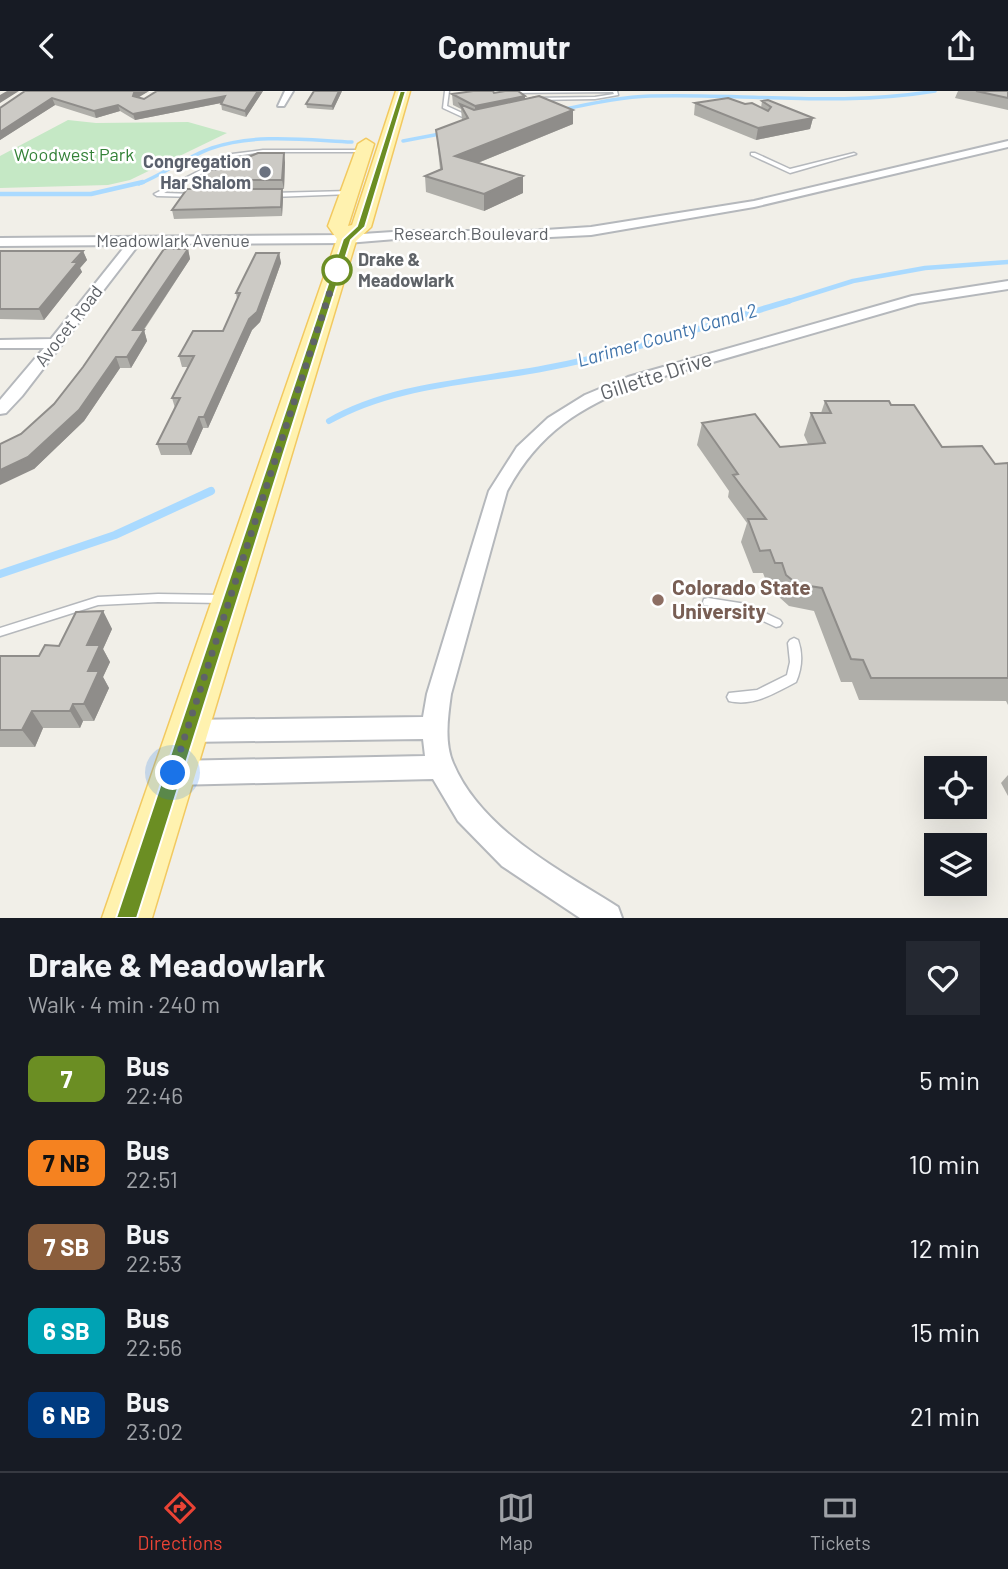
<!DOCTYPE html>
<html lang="en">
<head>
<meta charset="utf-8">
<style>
  body { margin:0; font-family:Barlow,sans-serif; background:#242831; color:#f1f3f6; height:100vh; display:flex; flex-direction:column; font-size:26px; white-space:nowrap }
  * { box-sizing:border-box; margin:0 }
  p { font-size:23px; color:#9ea1a6 }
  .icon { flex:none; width:38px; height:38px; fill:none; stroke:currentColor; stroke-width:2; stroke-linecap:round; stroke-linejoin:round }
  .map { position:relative; height:827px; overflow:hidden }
  .sheet { display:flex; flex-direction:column; background:#171b24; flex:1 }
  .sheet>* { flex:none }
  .badge { padding:0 14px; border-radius:10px; font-size:24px; line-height:46px }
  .tools { position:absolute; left:924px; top:665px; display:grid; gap:14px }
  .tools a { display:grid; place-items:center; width:63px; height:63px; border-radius:0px; background:#171b24; box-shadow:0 7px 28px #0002; font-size:35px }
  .you { position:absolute; width:35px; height:35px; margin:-18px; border:5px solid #fff; border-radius:50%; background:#1a73e8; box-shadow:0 0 0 10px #1a73e833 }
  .map>.badge { position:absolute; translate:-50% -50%; box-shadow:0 0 0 4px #fff }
  .round { display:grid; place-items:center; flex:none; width:74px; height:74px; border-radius:0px; background:#242831 }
  .head { display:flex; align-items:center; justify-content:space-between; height:119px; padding:0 28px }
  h1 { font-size:33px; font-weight:700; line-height:52px }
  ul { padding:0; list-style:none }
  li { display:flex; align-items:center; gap:21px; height:84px; padding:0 28px }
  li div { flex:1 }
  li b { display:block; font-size:26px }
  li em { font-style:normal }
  li .badge { min-width:77px; font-weight:700; text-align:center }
  header { display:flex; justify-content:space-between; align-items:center; height:91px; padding:0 28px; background:#171b24; font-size:32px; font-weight:700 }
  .tab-bar { display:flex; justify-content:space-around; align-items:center; height:98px; border-top:2px solid #363941; background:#171b24; font-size:19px; color:#9ea1a6 }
  .tab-bar a { display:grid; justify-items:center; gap:4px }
  .tab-bar .current { color:#ea4335 }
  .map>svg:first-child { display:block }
  .green { fill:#c5e8c5 }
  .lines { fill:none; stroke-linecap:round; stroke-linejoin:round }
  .stream-far3 { stroke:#aadaff; stroke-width:3.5 }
  .stream-far2 { stroke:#aadaff; stroke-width:4.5 }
  .stream-far1 { stroke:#aadaff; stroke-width:6 }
  .stream { stroke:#aadaff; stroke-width:8 }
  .lane-casing { stroke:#b5b8bc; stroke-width:3 }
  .street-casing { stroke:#b5b8bc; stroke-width:4 }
  .primary-casing { stroke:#f2c960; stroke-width:3 }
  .lane { fill:#fff; fill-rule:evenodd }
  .street { fill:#fff; fill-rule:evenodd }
  .primary { fill:#fff2af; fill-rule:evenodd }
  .wall { fill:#afaea9 }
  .shaded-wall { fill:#8f8d8a }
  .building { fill:#cccac5; stroke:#8f8d8a; stroke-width:2 }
  .line { fill:#6b8e23; stroke:#fff; stroke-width:2 }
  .walk { stroke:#5f6368; stroke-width:7; stroke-dasharray:0 12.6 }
  .worship-dot { fill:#6b7280; stroke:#fff; stroke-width:2.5 }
  .stop-dot { fill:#fff; stroke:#6b8e23; stroke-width:3.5 }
  .education-dot { fill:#8d6e63; stroke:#fff; stroke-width:2.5 }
  .labels { text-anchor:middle; stroke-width:5; stroke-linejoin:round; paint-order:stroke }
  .far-park-label { font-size:18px; fill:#348238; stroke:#fff }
  .far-worship-label { font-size:18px; font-weight:bold; fill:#5b616d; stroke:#fff; text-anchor:end }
  .far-street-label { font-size:18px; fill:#5f6368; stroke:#fff }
  .far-stop-label { font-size:18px; font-weight:bold; fill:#5f6368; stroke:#fff; text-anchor:start }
  .far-water-label { font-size:19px; font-style:italic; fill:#4174aa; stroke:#fff }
  .street-label { font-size:21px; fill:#5f6368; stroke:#fff }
  .education-label { font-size:21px; font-weight:bold; fill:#785e54; stroke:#fff; text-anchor:start }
</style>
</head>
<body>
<header><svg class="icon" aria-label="back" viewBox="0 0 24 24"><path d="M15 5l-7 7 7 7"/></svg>Commutr<svg class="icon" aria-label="share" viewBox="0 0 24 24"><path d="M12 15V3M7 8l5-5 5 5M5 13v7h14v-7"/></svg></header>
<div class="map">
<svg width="1008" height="827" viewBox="0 0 1008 827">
  <rect width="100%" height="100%" fill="#f1efe8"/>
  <path class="green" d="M68,29L96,32L188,31L227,42L130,89L108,94L0,97V65Z"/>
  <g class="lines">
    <path class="stream-far3" d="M560,19C590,13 620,6 650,5C746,2 840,16 935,0
      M403,50L445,42
      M139,93C164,83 186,66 212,57C255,42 307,49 352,51"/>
    <path class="stream-far2" d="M0,103H91L143,91
      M783,212L853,190L925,177L1008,171"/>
    <path class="stream-far1" d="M329,330C394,293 474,291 546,277C628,262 709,234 789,210"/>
    <path class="stream" d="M0,483L115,444L211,400"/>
    <g class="lane-casing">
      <path id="lane" d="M445,0H449L447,15L473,27V29H469L443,17Z
        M512,0H617L618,4L595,8L534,9L533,7L595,6L614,3L613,1L513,2L511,1Z
        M263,59H364L366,60L364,61H263L235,65L164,102L194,103L196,104V106L157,105L154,103L232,63Z
        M751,62H755L790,78L854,62L856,63L790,82L751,64Z
        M349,100L351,101V103L272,106L269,104L272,102Z
        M158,503L223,504L227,505L228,508L227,511L223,512L158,511L98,514L0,545V537L98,506Z
        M708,507L746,513L780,529L782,532L780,535L776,536L744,521L704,514L703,511L704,508Z
        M794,547L798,549C803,563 802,577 796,591C775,602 753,616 729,610L727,606L729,602L757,599L787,584L790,571L788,552L790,549Z"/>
    </g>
    <g class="street-casing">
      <path id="street" d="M285,0H293L284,15H278Z
        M1008,50V56L754,116L591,144L530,147H408L347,152L139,153L22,305L6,322L0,323V309L44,257H0V249L51,248L126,154L0,155V147L347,144L408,140H530L591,136L754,110Z
        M1008,190V198L918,212L640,292C579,317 539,341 507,400L451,603C448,625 444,651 453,672C481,739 561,780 618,816L622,827H580L502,775L458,730L433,688L173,694L164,691L160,682L164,673L173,670L425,665L423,648L186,651L177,648L173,640L177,632L186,629L423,626L427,603L489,400L517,356L548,327L585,304L628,286L912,205Z"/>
    </g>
    <g class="primary-casing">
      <path id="primary" d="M396,0H410L371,136L356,150L152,827H102L337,148L328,135L358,53L366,48L374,53L348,135L352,134Z"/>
    </g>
    <use href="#lane" class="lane"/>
    <use href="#street" class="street"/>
    <use href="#primary" class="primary"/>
  </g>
  <path class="wall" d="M25,0H149L138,6L144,8L263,0L246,26L222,19L221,12L135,29L120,20L96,27L55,14L0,49V17Z
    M342,0L333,19L307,17L306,13Z
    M958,0H1008V19L955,7Z
    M494,2L525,8L573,33L478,72L523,102L484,120L426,101L425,85L440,78L436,39L462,29L461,18L453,14L452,3Z
    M762,10L813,27L810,38L756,49L694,24L695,12L745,13L761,17Z
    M285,71L284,98H282L283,107L282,125L174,128L172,119L196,98L193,89L202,88L216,79Z
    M188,158L190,168L144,239L147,250L131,277H120L84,330L34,378L21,343L54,313Z
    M0,160H83L87,169L80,177L82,181L44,229L0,228Z
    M279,162L281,172L260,231L252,239L208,337H203L191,364H161L157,353L175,317L172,307L188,276H182L179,265L223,240L237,208L236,202Z
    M825,310L891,314L942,356L995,373L1008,372V614L1006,610L859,609L852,591H841L814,520L789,515L779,506L774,494L768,495L763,482H753L741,451L747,432L728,406L729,400L697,354L702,332L780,356L808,353L804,344L811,322H821Z
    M103,520L112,538L103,558L110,571L103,586L109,597L94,630H83L80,637H43L35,656H0V565H39L59,555Z
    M1008,684V705L1001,692Z"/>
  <path class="shaded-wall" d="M7,0H19L0,12V4Z
    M137,0H149L136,8L133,5L134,2Z
    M258,0H263L246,26L245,20Z
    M339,0H342L333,19L332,15Z
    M225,5L226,11L135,29L133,23Z
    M525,5V16L475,26V15Z
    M52,7L55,14L0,49V41Z
    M118,14L120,20L96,27L94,20Z
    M573,19V33L455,81V65Z
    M813,27L810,38L756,49L758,37Z
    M284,62L285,71L284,98L282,89Z
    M523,85V102L484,120V103Z
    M282,98L283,107L282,125L281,116Z
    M188,158L190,168L136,250L133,239Z
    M83,160L87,169L80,177L82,181L44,229L39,218Z
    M279,162L281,172L260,231L252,239L208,337L204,326Z
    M144,239L147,250L131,277L127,266Z
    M116,266L120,277L84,330L34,378L0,394V379Z
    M199,326L203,337L191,364L187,353Z
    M103,520L112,538L103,558L110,571L103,586L109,597L94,630L84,613L88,580L87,554Z
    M73,613L83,630L80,637L70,620Z
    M32,620L43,637L35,656L22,639Z"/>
  <path class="building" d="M25,0H137L134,2L133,5L144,8L157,0H258L245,20L221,13L225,5L133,23L118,14L94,20L52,7L0,41V17Z
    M314,0H339L332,15L306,13Z
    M473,0H493L494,2L505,0H518L525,5L475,15L452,3Z
    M976,0H1008V7Z
    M539,5L573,19L455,65L523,85L484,103L425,85L442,78L436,39L468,27L460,13L474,19Z
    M728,7L745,13L752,12L768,20L771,16L762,10L768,9L813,27L758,37L695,12Z
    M258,62H284L282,89H193L202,88L209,79H216Z
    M187,98H282L281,116L172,119Z
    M164,158H188L133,239H144L127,266H116L79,319L28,366L0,379V353L21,343L54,313L83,276Z
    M0,160H83L73,171H78L39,218H0Z
    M256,162H279L257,221L249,228L204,326H199L187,353H157L180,307H172L194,265H179L193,240H223L240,202H236Z
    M825,310H889L891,314H914L942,356L982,355L995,373L1008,372V587H871L863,569L851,568L822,497L797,493L786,484L782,472H775L770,459L760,460L748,428H766L733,384L738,383L702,332L755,323L780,356L825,352L811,322H831Z
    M103,520L87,554H100L88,580H99L84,613H73L70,620H32L22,639H0V565H39L45,554L59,555L76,521Z"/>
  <path class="line" d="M400,0H406L365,136L351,149L137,827H116L343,148L357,135Z"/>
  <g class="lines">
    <path class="walk" d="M173,682L340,170L337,179"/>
  </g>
  <circle class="worship-dot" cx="265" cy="81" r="7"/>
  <circle class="stop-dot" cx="337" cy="179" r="14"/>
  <circle class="education-dot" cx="658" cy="509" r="7"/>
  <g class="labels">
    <g class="far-park-label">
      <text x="74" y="70">Woodwest Park</text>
    </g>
    <g class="far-worship-label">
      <text x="251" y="77">Congregation<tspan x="251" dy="21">Har Shalom</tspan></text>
    </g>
    <g class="far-street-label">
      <text x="471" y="149">Research Boulevard</text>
      <text x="173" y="156">Meadowlark Avenue</text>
      <text transform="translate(69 235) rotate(-52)" y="6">Avocet Road</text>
    </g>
    <g class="far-stop-label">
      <text x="358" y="175">Drake &amp;<tspan x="358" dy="21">Meadowlark</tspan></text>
    </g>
    <g class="far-water-label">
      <text transform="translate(667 244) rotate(-16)" y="7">Larimer County Canal 2</text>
    </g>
    <g class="street-label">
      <text transform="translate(656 285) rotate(-18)" y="7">Gillette Drive</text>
    </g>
    <g class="education-label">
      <text x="672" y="504">Colorado State<tspan x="672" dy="24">University</tspan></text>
    </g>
  </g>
</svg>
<div class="tools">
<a><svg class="icon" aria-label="locate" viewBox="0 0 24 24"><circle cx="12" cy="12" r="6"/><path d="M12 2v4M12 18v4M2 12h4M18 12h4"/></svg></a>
<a><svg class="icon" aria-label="layers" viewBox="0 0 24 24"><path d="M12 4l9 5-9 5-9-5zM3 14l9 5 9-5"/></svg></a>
</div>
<div class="you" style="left:173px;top:682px"></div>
</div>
<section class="sheet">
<div class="head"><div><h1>Drake &amp; Meadowlark</h1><p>Walk · 4 min · 240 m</p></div><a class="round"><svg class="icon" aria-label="heart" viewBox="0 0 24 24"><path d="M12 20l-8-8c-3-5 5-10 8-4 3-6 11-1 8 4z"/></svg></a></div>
<ul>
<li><span class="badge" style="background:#6b8e23;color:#fff">7</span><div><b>Bus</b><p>22:46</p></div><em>5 min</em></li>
<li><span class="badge" style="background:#f58220;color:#111">7 NB</span><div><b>Bus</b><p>22:51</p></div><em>10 min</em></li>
<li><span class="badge" style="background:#8b5e3c;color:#fff">7 SB</span><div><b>Bus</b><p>22:53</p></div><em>12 min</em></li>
<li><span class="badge" style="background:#00a3b4;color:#fff">6 SB</span><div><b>Bus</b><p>22:56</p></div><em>15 min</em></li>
<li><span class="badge" style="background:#003b80;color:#fff">6 NB</span><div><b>Bus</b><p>23:02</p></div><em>21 min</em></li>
</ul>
</section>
<nav class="tab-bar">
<a class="current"><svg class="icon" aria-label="directions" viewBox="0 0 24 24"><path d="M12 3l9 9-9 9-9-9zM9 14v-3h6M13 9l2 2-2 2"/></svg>Directions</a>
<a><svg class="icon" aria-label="map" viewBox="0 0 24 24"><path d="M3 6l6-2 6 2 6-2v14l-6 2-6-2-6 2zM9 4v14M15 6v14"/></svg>Map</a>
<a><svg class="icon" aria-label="tickets" viewBox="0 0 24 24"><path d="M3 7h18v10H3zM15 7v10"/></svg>Tickets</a>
</nav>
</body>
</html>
